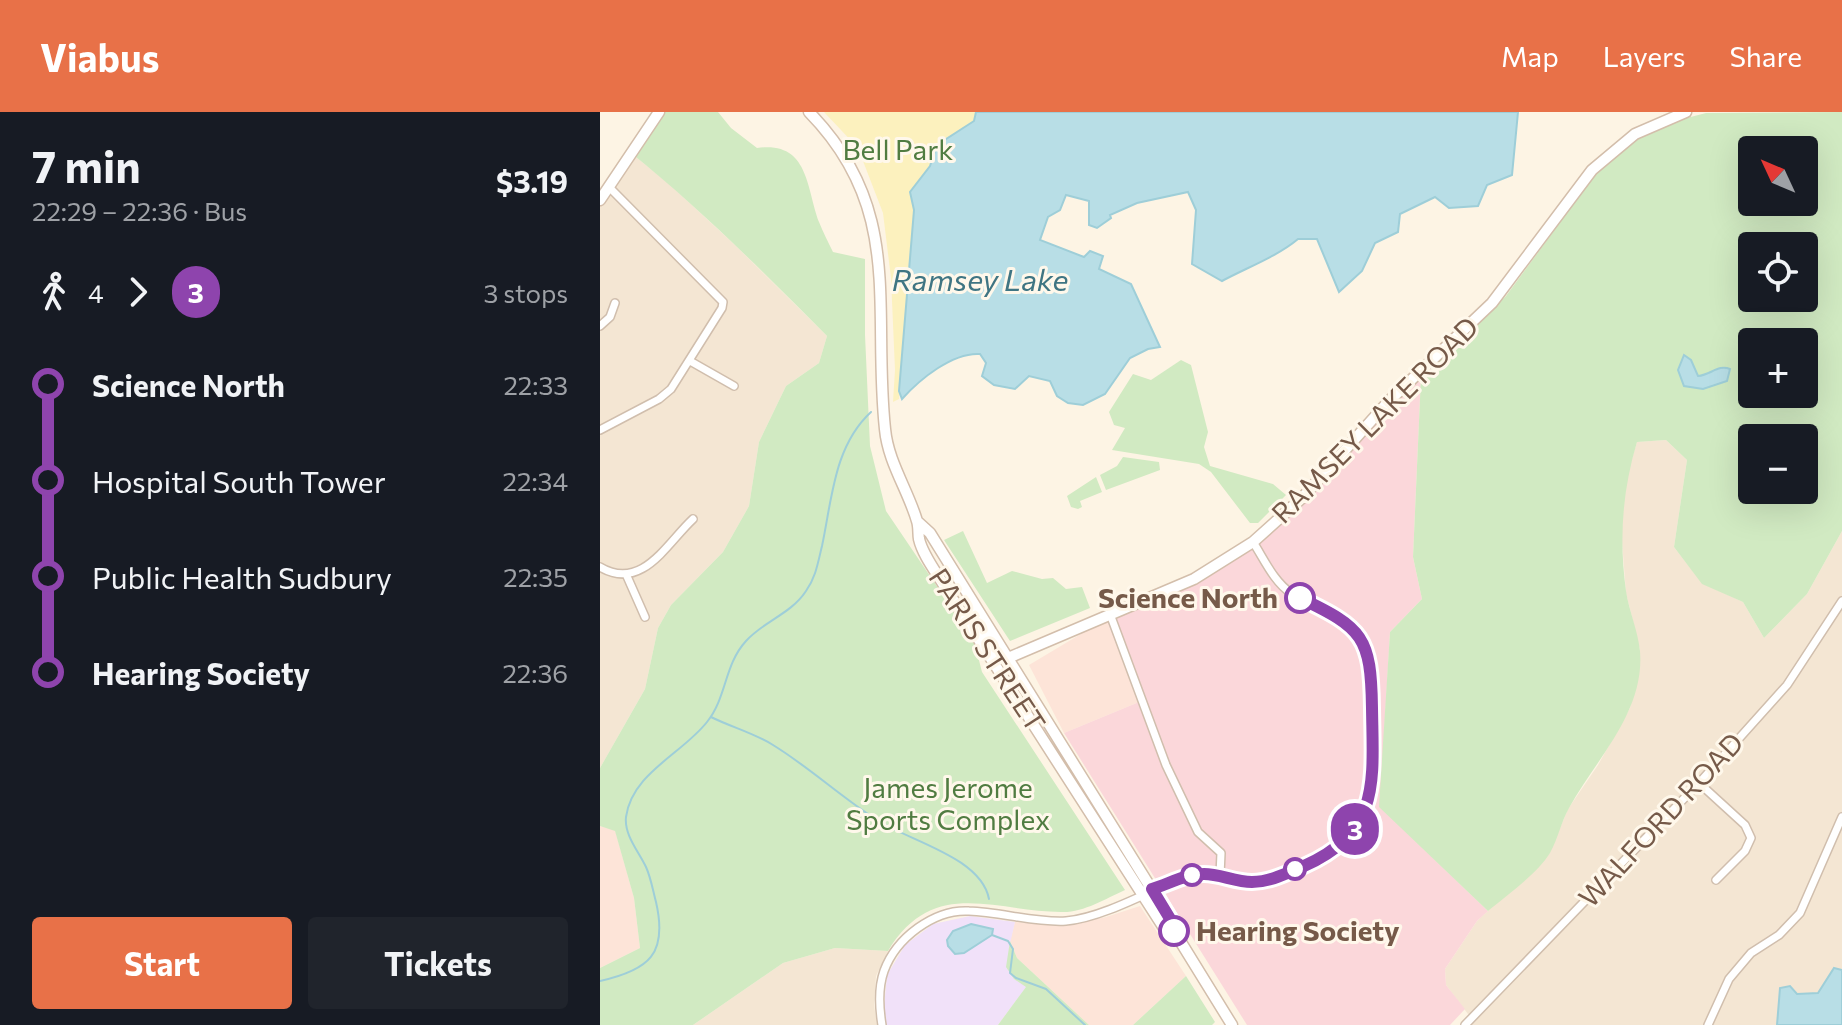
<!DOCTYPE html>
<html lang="en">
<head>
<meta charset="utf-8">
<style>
  body { margin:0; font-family:Commissioner,sans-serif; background:#20242c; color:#f1f3f6; height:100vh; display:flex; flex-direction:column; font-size:30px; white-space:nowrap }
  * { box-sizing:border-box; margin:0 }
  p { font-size:26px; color:#9ea1a6 }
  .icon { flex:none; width:44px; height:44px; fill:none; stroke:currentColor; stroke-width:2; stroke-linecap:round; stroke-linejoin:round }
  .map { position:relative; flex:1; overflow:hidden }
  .side { display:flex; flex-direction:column; background:#171b24; width:600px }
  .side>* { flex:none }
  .badge { padding:0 16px; border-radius:26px; font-size:28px; line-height:52px }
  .needle { width:52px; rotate:314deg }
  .tools { position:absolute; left:1138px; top:24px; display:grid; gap:16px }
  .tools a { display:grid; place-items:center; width:80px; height:80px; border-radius:8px; background:#171b24; box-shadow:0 8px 32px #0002; font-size:40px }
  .map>.badge { position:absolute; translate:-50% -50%; box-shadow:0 0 0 4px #fff }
  .legs { display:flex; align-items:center; gap:12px; height:88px; padding:0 32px; font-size:26px }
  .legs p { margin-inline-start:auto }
  .summary { display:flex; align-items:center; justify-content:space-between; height:136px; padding:0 32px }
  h1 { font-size:44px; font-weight:700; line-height:60px }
  .cta { display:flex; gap:16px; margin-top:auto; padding:16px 32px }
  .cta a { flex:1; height:92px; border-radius:8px; background:#e87148; color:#fff; font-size:32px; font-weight:700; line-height:92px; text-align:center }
  .cta a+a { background:#20242c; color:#f1f3f6 }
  ul { padding:0 32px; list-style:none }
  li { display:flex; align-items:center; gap:28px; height:96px; font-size:30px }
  li i { display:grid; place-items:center; width:12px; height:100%; margin:0 10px; background:currentColor }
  li i::after { content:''; width:20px; height:20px; margin:-10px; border:6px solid; border-radius:50%; background:#171b24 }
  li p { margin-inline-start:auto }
  li:first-child i { background:linear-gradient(#0000 50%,currentColor 0) }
  li:last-child i { background:linear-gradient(currentColor 50%,#0000 0) }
  header { display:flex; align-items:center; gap:48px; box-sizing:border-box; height:112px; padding:0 40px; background:#e87148; color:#fff }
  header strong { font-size:38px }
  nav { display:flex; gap:44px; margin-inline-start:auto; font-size:28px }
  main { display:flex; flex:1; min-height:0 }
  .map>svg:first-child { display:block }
  .residential { fill:#f4e6d3 }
  .commercial { fill:#fde4d8 }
  .education { fill:#f1e1f9 }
  .medical { fill:#fbd7da }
  .green { fill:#d1eac2; fill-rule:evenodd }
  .sand { fill:#fcf1be }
  .water { fill:#b8dee6; stroke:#9eced8; stroke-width:2 }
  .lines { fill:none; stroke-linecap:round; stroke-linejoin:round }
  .stream { stroke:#9eced8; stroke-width:2 }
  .street-casing { stroke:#d0bead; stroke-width:10 }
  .secondary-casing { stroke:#d3beab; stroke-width:13 }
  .street { stroke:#fff; stroke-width:7 }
  .secondary { stroke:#fff; stroke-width:10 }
  .line-1-casing { stroke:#fff; stroke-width:18 }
  .line-1 { stroke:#8e44ad; stroke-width:12 }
  .stop-1-dot { fill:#fff; stroke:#8e44ad; stroke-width:4 }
  .labels { text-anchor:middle; stroke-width:6; stroke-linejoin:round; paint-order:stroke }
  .park-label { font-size:28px; fill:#507c41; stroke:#fff8eb }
  .street-label { font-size:28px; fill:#765a49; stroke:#fff8eb }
  .stop-label { font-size:28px; font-weight:bold; fill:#765a49; stroke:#fff8eb; text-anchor:end }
  .water-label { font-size:30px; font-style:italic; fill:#3f7583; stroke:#fff8eb }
</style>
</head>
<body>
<header>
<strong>Viabus</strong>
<nav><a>Map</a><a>Layers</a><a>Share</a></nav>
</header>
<main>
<section class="side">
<div class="summary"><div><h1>7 min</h1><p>22:29 – 22:36 · Bus</p></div><b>$3.19</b></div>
<div class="legs"><svg class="icon" aria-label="walk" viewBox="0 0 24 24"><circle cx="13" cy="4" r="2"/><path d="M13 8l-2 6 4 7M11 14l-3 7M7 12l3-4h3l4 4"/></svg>4<svg class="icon" aria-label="forward" viewBox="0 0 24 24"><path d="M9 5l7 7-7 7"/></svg><b class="badge" style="background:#8e44ad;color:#fff">3</b><p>3 stops</p></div>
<ul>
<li><i style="color:#8e44ad"></i><b>Science North</b><p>22:33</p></li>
<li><i style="color:#8e44ad"></i><span>Hospital South Tower</span><p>22:34</p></li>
<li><i style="color:#8e44ad"></i><span>Public Health Sudbury</span><p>22:35</p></li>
<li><i style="color:#8e44ad"></i><b>Hearing Society</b><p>22:36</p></li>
</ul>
<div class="cta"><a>Start</a><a>Tickets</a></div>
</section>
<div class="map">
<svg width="1242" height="913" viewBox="0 0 1242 913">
  <rect width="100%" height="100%" fill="#fdf4e4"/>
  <path class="residential" d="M31,41L68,71L135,133L227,224L219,251L186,274L159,330L149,394L123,440L71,493L58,516L45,577L0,656V89Z
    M1066,328L1087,348L1074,435L1102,471L1143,490L1164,526L1207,482L1242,419V858L1218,881L1197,882L1177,913H865L871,906L846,873L845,857L877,809L949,742L968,697L998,653L1030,596L1040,538L1026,481L1021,416L1026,366L1037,330Z
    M235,836L288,839L276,864L274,893L277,913H93L183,851Z"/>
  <path class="commercial" d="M506,507L539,590L464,621L429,553Z
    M0,714L15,718L34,786L40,836L0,856Z
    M540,794L586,864L533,913H489L417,846L410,829L415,810L465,814L506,805Z"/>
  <path class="education" d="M370,804L415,810L409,836L414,867L427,874L398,913H286L284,895L287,863L305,833L333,812Z"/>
  <path class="medical" d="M821,264L813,445L822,487L790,520L780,695L888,799L877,809L845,857L846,873L865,897L850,913H647L464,621L539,590L506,507L596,469L704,386Z"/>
  <path class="green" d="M63,0H118L131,16L157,36C209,29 206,75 219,110C223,120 228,130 233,140L265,147V223L270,334L286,399L374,529L382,560L525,778C505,787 483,801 461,800C392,799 333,765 288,839L235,836L183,851L93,913H0V856L40,836L34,786L15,719L0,714V656L45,577L58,516L71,493L123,440L149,394L159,330L186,274L219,251L227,224C164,161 101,97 31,41Z
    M1242,0V419L1207,482L1164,526L1143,490L1102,472L1074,435L1087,348L1066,328L1037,330C1022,380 1019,428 1026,479C1029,499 1038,519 1040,539C1045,600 996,647 969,696C961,710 958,727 950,741C937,762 907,783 888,799L779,695L790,520L822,487L813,445L821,264L906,184L1003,52L1033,27L1079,8L1106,1ZM1152,38H1204V90H1152ZM1152,134H1204V186H1152ZM1152,230H1204V282H1152ZM1152,326H1204V378H1152Z
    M581,248L591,253L608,320L604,335L610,354L673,372L686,383L658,411H650L611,360L599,352L512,338L525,316L514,313L509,300L533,262L551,268Z
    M523,345L559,350L560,358L506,378L500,363L517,354Z
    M496,365L502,380L480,389L482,395L478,397L471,395L467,384Z
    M363,419L387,471L412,459L442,467L453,466L466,477L482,475L490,496L410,529L344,428Z
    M410,829L417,846L489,913H398L426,875L414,867L406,855Z
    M586,864L615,910L612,913H533Z"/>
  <path class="sand" d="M224,0H376L374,9L337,33L330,54L310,80L314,98L299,287L293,290L295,258L291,166L283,101L258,36Z"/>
  <path class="water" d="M376,0H918L912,63L887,73L878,94L849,96L835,85L800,102L798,120L775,131L762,159L739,180L717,127H698C678,144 646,156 622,169L592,152L596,98L588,80L537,91L510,103L511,106L497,116L489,113V89L466,83L460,98L448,105L440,128L484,145L490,139L503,144L499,157L531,172L560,235L548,237L530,246L505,282L483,293L468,291L457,284L450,269L429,264L415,277L394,273L382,264L386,251L380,242C353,240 320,267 302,287L299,279L314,98L310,80L330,54L337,33L374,9Z
    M1084,243L1091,248L1098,264C1111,263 1118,252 1130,257L1127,269L1103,277L1084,274L1078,258Z
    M371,812L393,817L392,823L364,841L355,842L348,834L347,828L353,819Z
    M1234,856L1242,858V913H1177L1180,876L1190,874L1197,882L1218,881Z"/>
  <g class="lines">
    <path class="stream" d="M111,605C131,615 154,621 173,633C209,655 241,685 277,708C309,729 381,745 389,787
      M392,823L408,829L413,837L410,861L416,866L446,877L485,913
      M0,869C49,858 68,842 56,790C53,779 51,766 46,755C39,740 24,723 26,705C32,661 82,642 107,610C127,585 124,553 146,529C164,509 191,502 206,479C216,465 218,450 222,434C232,387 234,334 271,300"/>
    <g class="street-casing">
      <path id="street" d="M0,214L10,205L15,191
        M90,249L134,274
        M0,318L59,287L71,277L122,196L123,190L9,75
        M0,455C42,480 67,431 93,407
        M26,462L45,505
        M510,502L566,653L598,720L621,741L620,763
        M1099,671L1145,713L1151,726L1145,739L1116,768
        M282,913C279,895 278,876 284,859C296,826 334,797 369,799C401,800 435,811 466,809C502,806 552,778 586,764L603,762L651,770L663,769L720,746L733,739L751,722L768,691L771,671L772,555C758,499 730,509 691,481C674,470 664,447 653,430
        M865,913L1099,671L1187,573L1242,489
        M1108,913L1129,867L1151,841L1179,823L1200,801L1242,705"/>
    </g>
    <g class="secondary-casing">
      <path id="secondary" d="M209,0C305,98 272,195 285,317C288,350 308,378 317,409C319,415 318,421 319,427C323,444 337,461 345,475L564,816L574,819
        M0,88L59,0
        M318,410L330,421L572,810L574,819L632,913
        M372,503L395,539L406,546
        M408,546L594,467L653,430L703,385L788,290L892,191L992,58L1035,22L1086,0"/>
    </g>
    <use href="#street" class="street"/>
    <use href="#secondary" class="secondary"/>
  </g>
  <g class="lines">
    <g class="line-1-casing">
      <path id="line-1" d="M574,819L572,810L552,777C569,772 585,762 604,762C620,762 635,770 652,770C670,770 687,761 704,754C781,720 773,669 772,596C771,525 763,516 700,486"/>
    </g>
    <use href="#line-1" class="line-1"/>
  </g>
  <g class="stop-1-dot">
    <circle cx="700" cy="486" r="14"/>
    <circle cx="695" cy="757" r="10"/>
    <circle cx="592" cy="763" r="10"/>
    <circle cx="574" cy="819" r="14"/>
  </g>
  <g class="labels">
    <g class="park-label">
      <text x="298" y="48">Bell Park</text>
      <text x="348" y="686">James Jerome<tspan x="348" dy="32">Sports Complex</tspan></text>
    </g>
    <g class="street-label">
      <text transform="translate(775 308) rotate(-45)" y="10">RAMSEY LAKE ROAD</text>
      <text transform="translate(387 538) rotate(57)" y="10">PARIS STREET</text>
      <text transform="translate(1061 708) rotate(-47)" y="10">WALFORD ROAD</text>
    </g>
    <g class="stop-label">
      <text x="678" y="496">Science North</text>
      <text x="596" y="829" text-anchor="start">Hearing Society</text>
    </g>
    <g class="water-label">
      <text x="380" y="179">Ramsey Lake</text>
    </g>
  </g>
</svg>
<div class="tools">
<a><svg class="needle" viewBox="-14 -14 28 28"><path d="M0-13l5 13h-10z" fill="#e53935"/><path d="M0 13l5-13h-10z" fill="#9ea1a6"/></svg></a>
<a><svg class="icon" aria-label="locate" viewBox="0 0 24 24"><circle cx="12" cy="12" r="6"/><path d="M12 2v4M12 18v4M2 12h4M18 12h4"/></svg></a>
<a>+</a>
<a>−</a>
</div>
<b class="badge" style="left:755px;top:717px;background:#8e44ad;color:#fff">3</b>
</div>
</main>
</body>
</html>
